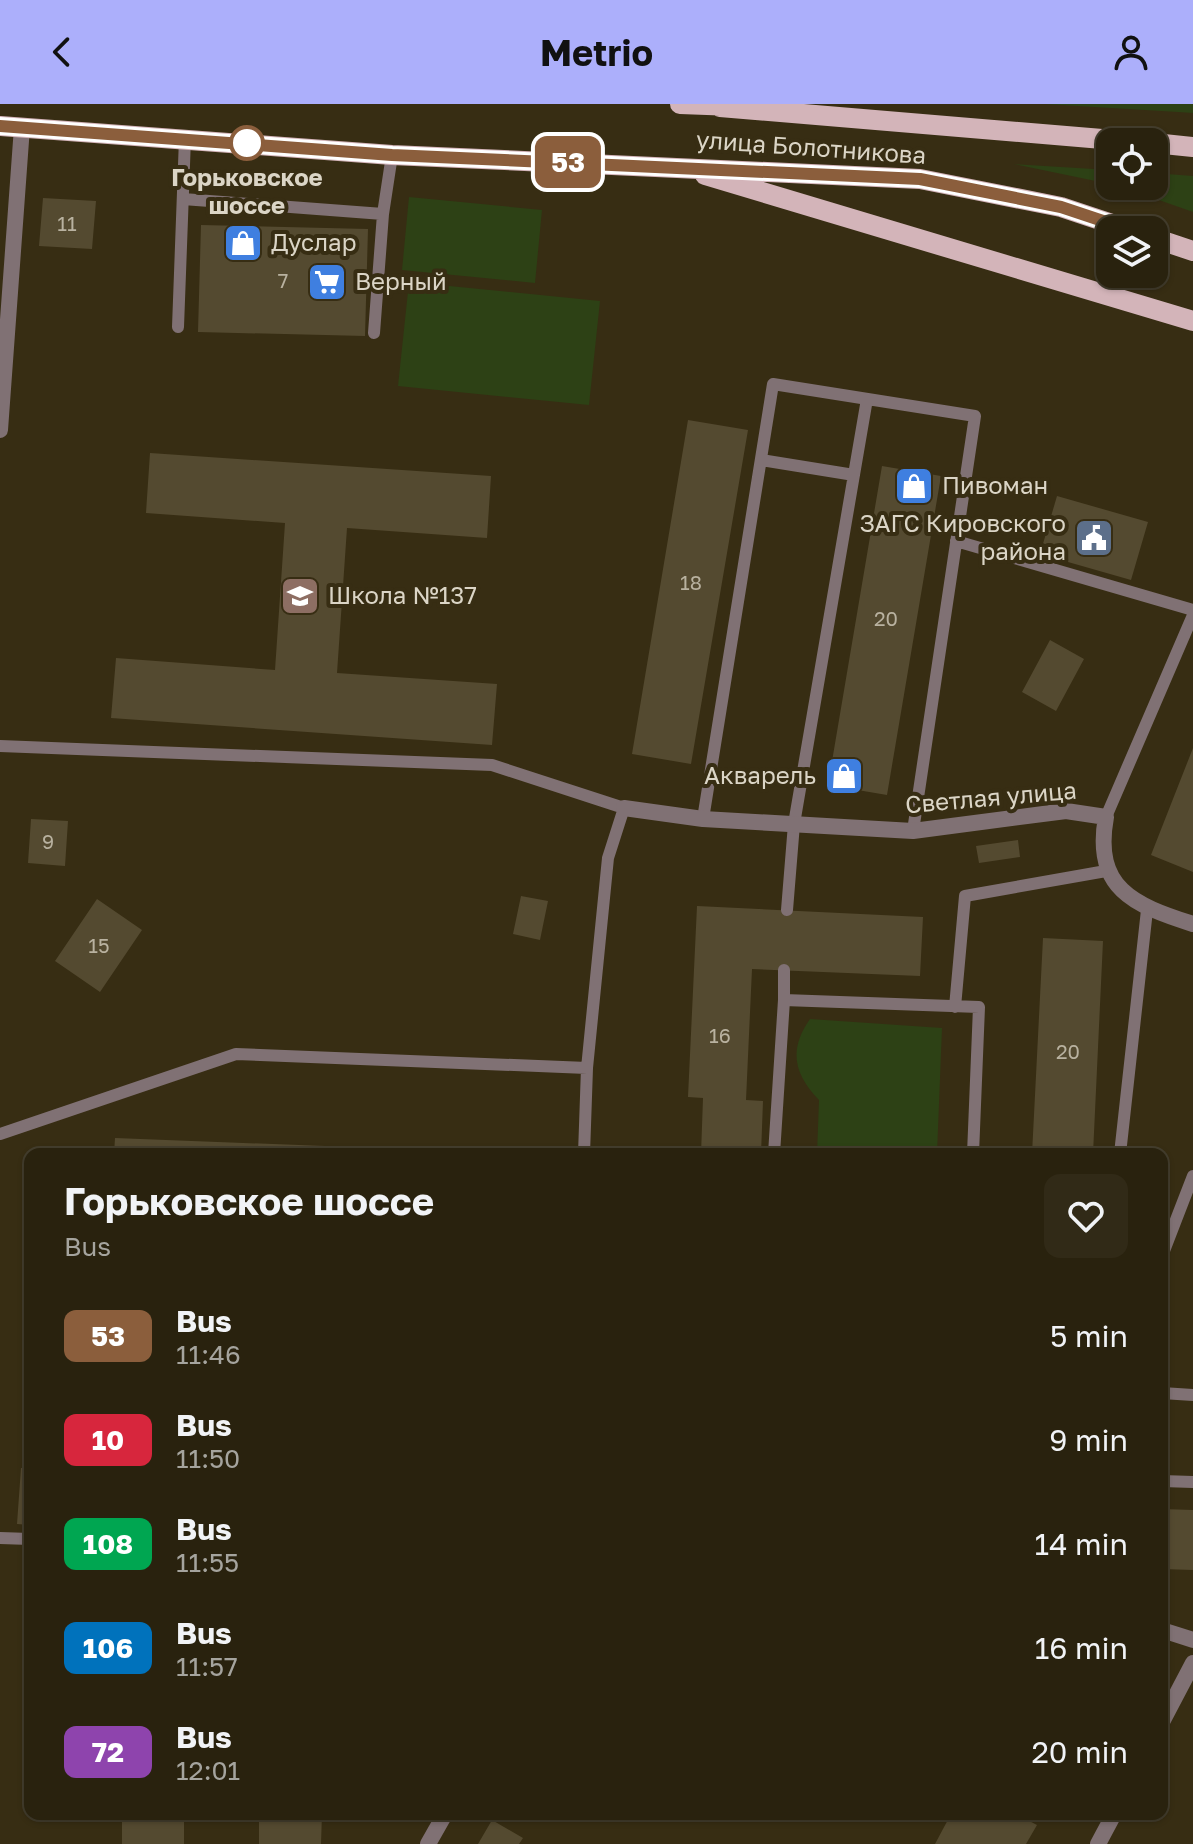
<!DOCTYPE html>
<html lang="en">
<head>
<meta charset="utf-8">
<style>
  body { margin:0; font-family:"Golos Text",sans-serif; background:#312a17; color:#f1f3f6; height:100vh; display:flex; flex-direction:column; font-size:30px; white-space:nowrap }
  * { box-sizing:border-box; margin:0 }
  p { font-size:26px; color:#a5a49e }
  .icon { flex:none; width:44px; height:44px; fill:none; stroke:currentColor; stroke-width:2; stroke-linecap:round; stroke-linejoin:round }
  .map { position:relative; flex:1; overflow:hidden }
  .details { position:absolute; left:24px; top:1044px; width:1144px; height:672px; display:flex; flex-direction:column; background:#29220e; border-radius:16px; box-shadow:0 2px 6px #0004,0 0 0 2px #453f2e }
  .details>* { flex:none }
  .badge { padding:0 16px; border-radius:12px; font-size:28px; line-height:52px }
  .buttons { position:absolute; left:1096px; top:24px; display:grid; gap:16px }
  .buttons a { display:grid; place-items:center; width:72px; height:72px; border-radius:16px; background:#29220e; box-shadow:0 2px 6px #0004,0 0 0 2px #453f2e; font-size:40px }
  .map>.badge { position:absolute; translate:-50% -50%; box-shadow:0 0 0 4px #fff }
  .round { display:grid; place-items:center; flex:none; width:84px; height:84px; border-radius:16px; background:#312a17 }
  .head { display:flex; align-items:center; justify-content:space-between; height:136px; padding:0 40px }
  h1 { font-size:38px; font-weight:700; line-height:60px }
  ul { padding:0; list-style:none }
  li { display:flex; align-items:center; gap:24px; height:104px; padding:0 40px }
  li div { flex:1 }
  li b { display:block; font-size:30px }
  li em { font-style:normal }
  li .badge { min-width:88px; font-weight:700; text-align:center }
  header { display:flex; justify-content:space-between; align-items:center; height:104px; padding:0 40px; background:#acaffb; color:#111; font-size:36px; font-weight:700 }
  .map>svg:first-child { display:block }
  .green { fill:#2d4115 }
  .building { fill:#544a30 }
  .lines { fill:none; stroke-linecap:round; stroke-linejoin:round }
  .service { stroke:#807174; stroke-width:12 }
  .minor { stroke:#807174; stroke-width:16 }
  .primary { stroke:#d3b4b9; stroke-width:20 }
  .line-casing { stroke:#fff; stroke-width:18 }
  .line { stroke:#8b5e3c; stroke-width:12 }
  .stop-dot { fill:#fff; stroke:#8b5e3c; stroke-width:4 }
  .labels { text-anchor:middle; stroke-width:8; stroke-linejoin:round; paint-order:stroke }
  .number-label { font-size:20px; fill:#b9b2a0 }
  .street-label { font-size:24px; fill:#dbd5c6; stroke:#372d13 }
  .stop-label { font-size:24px; font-weight:bold; fill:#dbd5c6; stroke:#372d13 }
  .poi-label { font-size:24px; fill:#dbd5c6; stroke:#372d13; text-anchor:start }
</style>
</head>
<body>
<header><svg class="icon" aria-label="back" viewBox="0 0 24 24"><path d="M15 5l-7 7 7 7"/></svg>Metrio<svg class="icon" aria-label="person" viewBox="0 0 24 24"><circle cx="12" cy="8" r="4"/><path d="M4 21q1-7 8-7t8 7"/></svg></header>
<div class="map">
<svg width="1193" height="1740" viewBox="0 0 1193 1740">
  <rect width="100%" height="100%" fill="#372d13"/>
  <path class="green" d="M1044,0H1193V9L1178,8Z
    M1014,60L1110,66V80Z
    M1154,69L1193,72V108L1119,82H1154Z
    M409,93L542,106L535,179L402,166Z
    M409,178L600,197L589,301L398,282Z
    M810,915L942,924L937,1050H817L819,996C793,969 789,945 810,915Z"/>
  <path class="building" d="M43,94L96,97L92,145L39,142Z
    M201,121L368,125L365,232L198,228Z
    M688,316L748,326L691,660L632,650Z
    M150,349L491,372L487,434L347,424L337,569L497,580L492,641L111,614L116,554L275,566L285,419L146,409Z
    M882,362L941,372L887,691L828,681Z
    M1057,392L1148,418L1131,476L1040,450Z
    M1050,536L1084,555L1056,607L1022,588Z
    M1193,644V768L1151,751Z
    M31,715L68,717L65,762L28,759Z
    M1018,736L1020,753L979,759L976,742Z
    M521,792L548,797L540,836L513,830Z
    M97,795L142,826L100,888L55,857Z
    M697,802L923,813L920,872L752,865L746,996L763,997L761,1050H701L703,994L688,993Z
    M1043,834L1103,837L1093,1050H1032Z
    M115,1034L455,1047V1050H114Z
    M21,1364H30V1421L17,1420Z
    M1162,1405L1193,1406V1466L1162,1465Z
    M122,1710H184V1740H122Z
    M259,1710H322L321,1740H259Z
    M951,1710H1016L1037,1721L1026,1740H935Z
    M492,1716L523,1734L519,1740H478Z"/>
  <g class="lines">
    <path class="service" d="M183,95L383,110L374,229
      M383,110L392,51
      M178,223L185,34
      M761,356L854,371
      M956,437L1193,506
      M0,642L492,661L624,704L608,754L587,964L236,950L0,1030
      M1106,713L1193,511
      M703,715L773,280L975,312L913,727
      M787,806L794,720L867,295
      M784,866V896
      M955,903L965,792L1106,767
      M584,1050L587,964
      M774,1050L784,896L979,903L973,1050
      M1120,1050L1147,806
      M1162,1152L1193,1072
      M1162,1289L1193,1291
      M1162,1377L1193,1378
      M0,1434L30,1435"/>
    <path class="minor" d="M0,326L22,23
      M624,704L703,715L913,727L1066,707L1106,713C1093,784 1133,801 1193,820
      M1162,1526L1193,1536
      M1162,1618L1193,1559
      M428,1740L445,1710
      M1098,1740L1114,1710"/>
    <path class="primary" d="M680,0L734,2
      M720,3L1138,38
      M0,22L392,51L920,75L1061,103L1130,126
      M1154,39L1193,43
      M705,71L1193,217
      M1154,134L1193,147"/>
  </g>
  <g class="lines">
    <g class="line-casing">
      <path id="line" d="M0,22L392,51L920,75L1061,103L1130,126"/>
    </g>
    <use href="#line" class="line"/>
  </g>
  <defs>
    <g id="shop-square" transform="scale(2)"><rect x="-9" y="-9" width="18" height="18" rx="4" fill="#3f7fe0" stroke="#372d13"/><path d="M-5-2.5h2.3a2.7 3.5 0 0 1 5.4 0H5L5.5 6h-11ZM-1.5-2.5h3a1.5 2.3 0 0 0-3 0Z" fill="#fff"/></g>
    <g id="supermarket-square" transform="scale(2)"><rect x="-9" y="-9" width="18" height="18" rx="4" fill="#3f7fe0" stroke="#372d13"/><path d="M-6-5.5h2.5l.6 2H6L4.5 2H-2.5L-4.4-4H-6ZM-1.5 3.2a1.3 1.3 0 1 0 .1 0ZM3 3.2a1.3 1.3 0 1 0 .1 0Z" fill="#fff"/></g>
    <g id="civic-square" transform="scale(2)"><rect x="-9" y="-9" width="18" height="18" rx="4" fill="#5c6f8a" stroke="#372d13"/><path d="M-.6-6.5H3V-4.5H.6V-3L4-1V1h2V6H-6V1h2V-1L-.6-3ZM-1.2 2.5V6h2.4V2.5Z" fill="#fff"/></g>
    <g id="school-square" transform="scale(2)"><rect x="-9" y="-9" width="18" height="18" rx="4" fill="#8d6e63" stroke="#372d13"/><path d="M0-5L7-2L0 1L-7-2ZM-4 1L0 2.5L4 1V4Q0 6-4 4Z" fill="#fff"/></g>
  </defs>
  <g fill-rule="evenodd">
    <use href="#shop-square" x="243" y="139"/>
    <use href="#supermarket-square" x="327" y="178"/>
    <use href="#shop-square" x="914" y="382"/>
    <use href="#civic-square" x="1094" y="434"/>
    <use href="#school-square" x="300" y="492"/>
    <use href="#shop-square" x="844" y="672"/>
  </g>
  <circle class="stop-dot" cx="247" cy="39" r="16"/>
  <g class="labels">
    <g class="number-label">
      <text x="67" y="127">11</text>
      <text x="283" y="184">7</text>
      <text x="691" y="486">18</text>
      <text x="886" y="522">20</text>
      <text x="48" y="745">9</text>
      <text x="99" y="849">15</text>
      <text x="720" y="939">16</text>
      <text x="1068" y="955">20</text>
    </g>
    <g class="street-label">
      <text transform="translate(811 44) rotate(4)" y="8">улица Болотникова</text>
      <text transform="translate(991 694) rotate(-5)" y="8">Светлая улица</text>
    </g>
    <g class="stop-label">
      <text x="247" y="82">Горьковское<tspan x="247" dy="28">шоссе</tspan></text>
    </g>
    <g class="poi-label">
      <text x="271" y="147">Дуслар</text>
      <text x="355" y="186">Верный</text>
      <text x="942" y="390">Пивоман</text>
      <text x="1066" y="428" text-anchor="end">ЗАГС Кировского<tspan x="1066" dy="28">района</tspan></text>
      <text x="328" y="500">Школа №137</text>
      <text x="816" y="680" text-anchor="end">Акварель</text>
    </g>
  </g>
</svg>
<div class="buttons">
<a><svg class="icon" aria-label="locate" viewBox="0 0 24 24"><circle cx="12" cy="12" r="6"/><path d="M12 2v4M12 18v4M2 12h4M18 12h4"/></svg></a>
<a><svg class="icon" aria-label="layers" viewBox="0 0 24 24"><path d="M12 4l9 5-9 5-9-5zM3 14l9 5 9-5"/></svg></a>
</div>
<b class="badge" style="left:568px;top:58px;background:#8b5e3c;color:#fff">53</b>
<section class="details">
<div class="head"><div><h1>Горьковское шоссе</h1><p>Bus</p></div><a class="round"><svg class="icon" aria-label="heart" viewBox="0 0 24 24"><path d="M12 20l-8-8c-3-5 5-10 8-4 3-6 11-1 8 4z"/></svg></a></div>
<ul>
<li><span class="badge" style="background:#8b5e3c;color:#fff">53</span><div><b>Bus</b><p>11:46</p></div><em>5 min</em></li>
<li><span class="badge" style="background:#d7263d;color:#fff">10</span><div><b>Bus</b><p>11:50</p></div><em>9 min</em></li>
<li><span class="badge" style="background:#00a651;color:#fff">108</span><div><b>Bus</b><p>11:55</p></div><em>14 min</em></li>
<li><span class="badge" style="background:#0072bc;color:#fff">106</span><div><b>Bus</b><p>11:57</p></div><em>16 min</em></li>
<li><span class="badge" style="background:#8e44ad;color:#fff">72</span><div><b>Bus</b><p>12:01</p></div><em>20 min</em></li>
</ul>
</section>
</div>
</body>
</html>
